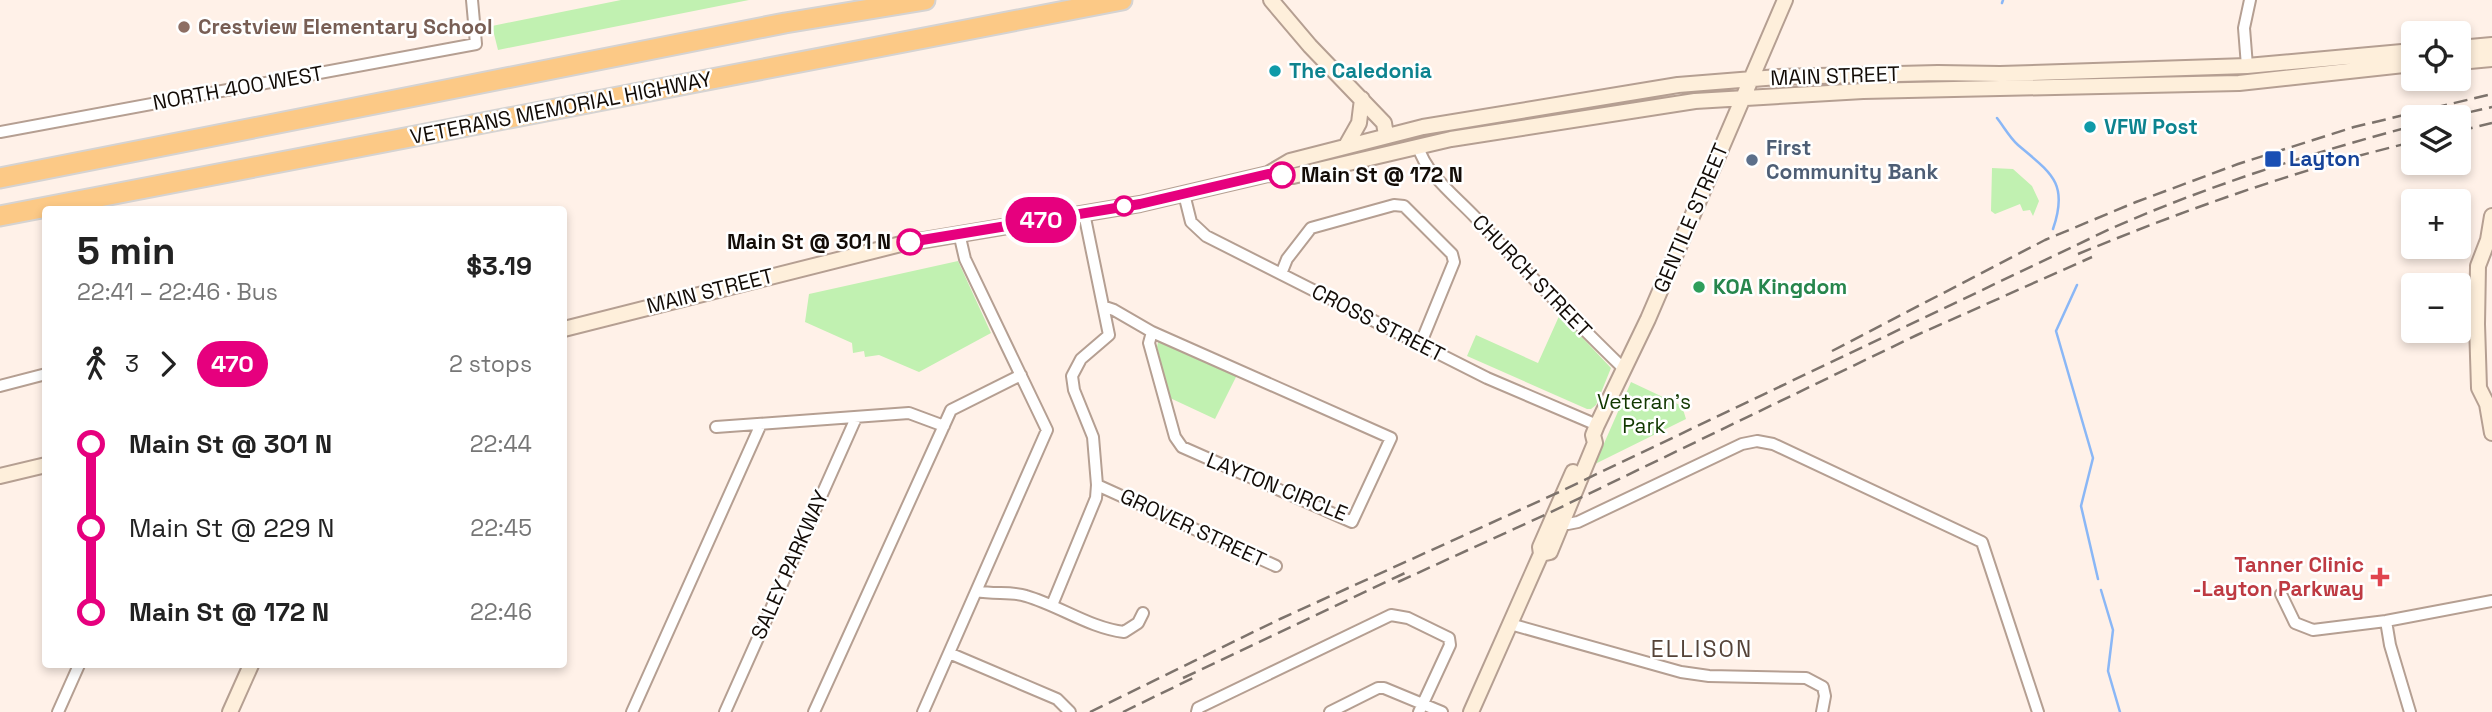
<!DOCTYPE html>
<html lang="en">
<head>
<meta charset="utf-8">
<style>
  body { margin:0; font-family:"Space Grotesk",sans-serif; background:#f2f2f2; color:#222; height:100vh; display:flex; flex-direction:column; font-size:26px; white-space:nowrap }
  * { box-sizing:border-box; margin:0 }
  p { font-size:23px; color:#767676 }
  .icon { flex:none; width:38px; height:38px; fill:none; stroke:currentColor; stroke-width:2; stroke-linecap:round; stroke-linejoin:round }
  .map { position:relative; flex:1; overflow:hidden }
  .details { position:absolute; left:42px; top:206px; width:525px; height:462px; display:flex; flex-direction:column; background:#fff; border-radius:7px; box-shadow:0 4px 10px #0003 }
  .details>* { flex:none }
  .badge { padding:0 14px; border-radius:23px; font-size:24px; line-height:46px }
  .controls { position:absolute; left:2401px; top:21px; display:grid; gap:14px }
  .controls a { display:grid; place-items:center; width:70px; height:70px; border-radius:7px; background:#fff; box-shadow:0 4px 10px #0003; font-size:35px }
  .map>.badge { position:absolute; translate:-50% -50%; box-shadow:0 0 0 4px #fff }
  .legs { display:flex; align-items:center; gap:10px; height:77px; padding:0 35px; font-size:23px }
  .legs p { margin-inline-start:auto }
  .overview { display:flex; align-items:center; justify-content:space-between; height:119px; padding:0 35px }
  h1 { font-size:38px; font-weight:800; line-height:52px }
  ul { padding:0 35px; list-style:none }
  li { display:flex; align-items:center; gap:24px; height:84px; font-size:26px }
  li i { display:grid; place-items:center; width:10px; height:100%; margin:0 9px; background:currentColor }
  li i::after { content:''; width:18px; height:18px; margin:-9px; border:5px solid; border-radius:50%; background:#fff }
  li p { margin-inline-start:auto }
  li:first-child i { background:linear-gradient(#0000 50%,currentColor 0) }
  li:last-child i { background:linear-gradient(currentColor 50%,#0000 0) }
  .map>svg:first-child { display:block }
  .green { fill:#c1f1b1 }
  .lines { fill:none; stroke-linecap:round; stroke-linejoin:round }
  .stream { stroke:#8ab7f6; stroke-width:2.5 }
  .street-casing { stroke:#b59f92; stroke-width:14 }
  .secondary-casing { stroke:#b59f92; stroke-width:18 }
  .highway-casing { stroke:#d5d3d2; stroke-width:23 }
  .street { stroke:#fff; stroke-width:10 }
  .secondary { stroke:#feefdb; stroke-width:14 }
  .highway { stroke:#fcc986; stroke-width:19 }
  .rail { stroke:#7d736c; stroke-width:2.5; stroke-dasharray:14 7; stroke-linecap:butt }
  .line-1-casing { stroke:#fff; stroke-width:16 }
  .line-1 { stroke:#e6007e; stroke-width:10 }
  .education-dot { fill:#8d6e63; stroke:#fff; stroke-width:2.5 }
  .culture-dot { fill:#0f9aa8; stroke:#fff; stroke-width:2.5 }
  .transit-dot { fill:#1a4fb4; stroke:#fff; stroke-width:2.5 }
  .service-dot { fill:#5c6f8a; stroke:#fff; stroke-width:2.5 }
  .stop-1-dot { fill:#fff; stroke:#e6007e; stroke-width:3.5 }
  .leisure-dot { fill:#2e9e5b; stroke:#fff; stroke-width:2.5 }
  .health-dot { fill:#e0444e; stroke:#fff; stroke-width:2.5 }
  .labels { text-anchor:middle; stroke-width:5; stroke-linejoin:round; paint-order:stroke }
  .education-label { font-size:21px; font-weight:bold; fill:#785e54; stroke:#fff; text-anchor:start }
  .culture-label { font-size:21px; font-weight:bold; fill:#0d838f; stroke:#fff; text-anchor:start }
  .street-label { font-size:21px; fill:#130c07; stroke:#fff }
  .service-label { font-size:21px; font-weight:bold; fill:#4e5e75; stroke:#fff; text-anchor:start }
  .transit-label { font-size:21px; font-weight:bold; fill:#164399; stroke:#fff; text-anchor:start }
  .stop-label { font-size:21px; font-weight:bold; fill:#130c07; stroke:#fff; text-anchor:start }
  .leisure-label { font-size:21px; font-weight:bold; fill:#27864d; stroke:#fff; text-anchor:start }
  .park-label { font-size:21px; fill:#113800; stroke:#fff }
  .health-label { font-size:21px; font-weight:bold; fill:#be3a42; stroke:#fff; text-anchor:end }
  .neighbourhood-label { font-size:23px; letter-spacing:2px; fill:#554338; stroke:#fff }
</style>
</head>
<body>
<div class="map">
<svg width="2492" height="712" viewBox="0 0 2492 712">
  <rect width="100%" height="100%" fill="#fff1e8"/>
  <path class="green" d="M621,0H749L498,50L492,26Z
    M1992,168L2013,169L2032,186L2039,201L2033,216L2030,210L2023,211L2020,204L1995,214L1991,211Z
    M958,261L991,333L919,372L879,355L865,357L864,351L853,353L852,343L805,322L809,294Z
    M1560,314L1611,368L1596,405L1591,409H1587L1467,356L1476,335L1538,363Z
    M1162,341L1237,375L1215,419L1170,398L1157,347L1158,342Z
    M1631,382L1682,406L1686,419L1595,464Z"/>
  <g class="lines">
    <path class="stream" d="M2002,3L2003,0
      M1997,118C2004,127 2010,138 2018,145C2051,173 2069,183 2053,229
      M2077,285L2056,331L2093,458L2081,506L2098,579
      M2101,590L2113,630L2108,671L2120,712"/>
    <g class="street-casing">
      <path id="street" d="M2247,66L2244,28L2250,0
        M0,132L476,44L472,0
        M1418,146C1425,173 1455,196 1474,216C1523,269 1573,319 1624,369
        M1184,194L1191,222L1206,236L1487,378L1597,425
        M1084,213L1109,335L1081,359L1072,376L1074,390L1093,437L1097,485L1276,566
        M1281,274L1287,259L1311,228L1394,205L1404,206L1452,254L1454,262L1420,345
        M1105,307L1114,310L1152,332L1391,438L1352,522L1182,447L1175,437L1149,343L1152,332
        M0,386L46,374
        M716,427L909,413L944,426
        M1563,523L1568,524L1578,522L1742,444L1757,441L1773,444L1982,542L2038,712
        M977,591C993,595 1011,591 1026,596C1060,606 1090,628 1124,632L1138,623L1143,613
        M2281,594L2295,623L2313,630L2386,621L2492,601
        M1052,605L1096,498L1097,485
        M2386,621L2390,645L2410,712
        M1510,624L1681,672L1709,676L1806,678L1823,687L1825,696L1822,712
        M949,653L1057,699L1070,712
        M58,712L79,665
        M632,712L761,424
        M725,712L856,418
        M814,712L951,410L1021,375
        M923,712L1047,430L965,259L959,233
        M1197,712L1198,708L1391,615L1408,618L1449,638L1450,645L1419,712
        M1330,712L1378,688H1384L1442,712"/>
    </g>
    <g class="secondary-casing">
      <path id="secondary" d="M1271,0L1310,46L1384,123L1386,135
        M2459,48L2492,45
        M2459,62L2492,59
        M1346,146L1359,123L1362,99
        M1268,174L1290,161L1423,127L1678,85L1778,77L1938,73L2000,74L2247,66L2413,51
        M2492,216L2488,240L2478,266L2477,324L2479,388L2487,404L2492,433
        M564,329L901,244L1140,204L1268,174L1293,176L1451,139L1695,101L1863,91L2239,83L2413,64
        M0,476L46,465
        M1541,554L1550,552L1595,443L1593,435L1597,425L1648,319L1785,0
        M230,712L251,665
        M1471,712L1541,554L1540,547L1573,472"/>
    </g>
    <g class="highway-casing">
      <path id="highway" d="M0,178L785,23L925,0
        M0,216L1122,0"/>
    </g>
    <use href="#street" class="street"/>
    <use href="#secondary" class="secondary"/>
    <use href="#highway" class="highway"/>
    <path class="rail" d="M2448,117L2492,107
      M2459,131L2492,123
      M2078,254C2187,209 2299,169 2413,142
      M1832,351L2045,240L2136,202L2238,164L2354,127L2492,94
      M1398,582L1549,513L1917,335L2092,257
      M1183,678L1405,573
      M1090,712L1280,619L1557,493L2110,229C2207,186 2311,153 2413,126
      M1123,712L1195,677"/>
  </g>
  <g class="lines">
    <g class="line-1-casing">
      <path id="line-1" d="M910,242L1140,204L1268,174L1282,175"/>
    </g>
    <use href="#line-1" class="line-1"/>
  </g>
  <circle class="education-dot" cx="184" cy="27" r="7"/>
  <g class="culture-dot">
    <circle cx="1275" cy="71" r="7"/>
    <circle cx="2090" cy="127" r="7"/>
  </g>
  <rect class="transit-dot" x="2264" y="150" width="18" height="18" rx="3.5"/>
  <circle class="service-dot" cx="1752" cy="160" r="7"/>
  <g class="stop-1-dot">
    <circle cx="1282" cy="175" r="12"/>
    <circle cx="1124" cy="206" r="9"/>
    <circle cx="910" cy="242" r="12"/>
  </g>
  <circle class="leisure-dot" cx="1699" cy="287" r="7"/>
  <path class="health-dot" d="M2376.5 566.5h7v7h7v7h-7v7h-7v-7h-7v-7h7z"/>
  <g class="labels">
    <g class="education-label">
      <text x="198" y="34">Crestview Elementary School</text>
    </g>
    <g class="culture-label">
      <text x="1289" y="78">The Caledonia</text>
      <text x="2104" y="134">VFW Post</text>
    </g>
    <g class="street-label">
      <text transform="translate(1835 76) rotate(-2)" y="7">MAIN STREET</text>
      <text transform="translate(238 88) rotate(-10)" y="7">NORTH 400 WEST</text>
      <text transform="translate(561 108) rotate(-11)" y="7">VETERANS MEMORIAL HIGHWAY</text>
      <text transform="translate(1691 218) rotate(-67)" y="7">GENTILE STREET</text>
      <text transform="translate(1532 276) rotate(46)" y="7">CHURCH STREET</text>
      <text transform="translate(710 291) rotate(-14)" y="7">MAIN STREET</text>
      <text transform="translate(1378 323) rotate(27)" y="7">CROSS STREET</text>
      <text transform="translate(1277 487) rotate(22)" y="7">LAYTON CIRCLE</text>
      <text transform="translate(1193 528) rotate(25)" y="7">GROVER STREET</text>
      <text transform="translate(790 565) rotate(-66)" y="7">SALEY PARKWAY</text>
    </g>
    <g class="service-label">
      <text x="1766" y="155">First<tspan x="1766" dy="24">Community Bank</tspan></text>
    </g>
    <g class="transit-label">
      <text x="2289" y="166">Layton</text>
    </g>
    <g class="stop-label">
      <text x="1301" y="182">Main St @ 172 N</text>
      <text x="891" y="249" text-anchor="end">Main St @ 301 N</text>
    </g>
    <g class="leisure-label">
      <text x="1713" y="294">KOA Kingdom</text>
    </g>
    <g class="park-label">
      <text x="1644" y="409">Veteran's<tspan x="1644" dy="24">Park</tspan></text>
    </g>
    <g class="health-label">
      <text x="2364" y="572">Tanner Clinic<tspan x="2364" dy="24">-Layton Parkway</tspan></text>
    </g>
    <g class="neighbourhood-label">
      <text x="1702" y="657">ELLISON</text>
    </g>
  </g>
</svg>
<div class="controls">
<a><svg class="icon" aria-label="locate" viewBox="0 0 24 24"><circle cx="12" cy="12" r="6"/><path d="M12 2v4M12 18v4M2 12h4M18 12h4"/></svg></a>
<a><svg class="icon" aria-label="layers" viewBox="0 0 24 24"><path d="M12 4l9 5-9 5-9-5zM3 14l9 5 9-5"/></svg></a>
<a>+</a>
<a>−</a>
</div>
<b class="badge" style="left:1041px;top:220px;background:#e6007e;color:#fff">470</b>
<section class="details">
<div class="overview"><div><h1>5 min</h1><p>22:41 – 22:46 · Bus</p></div><b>$3.19</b></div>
<div class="legs"><svg class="icon" aria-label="walk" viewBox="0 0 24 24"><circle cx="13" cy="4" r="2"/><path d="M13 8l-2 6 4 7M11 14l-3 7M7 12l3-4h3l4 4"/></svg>3<svg class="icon" aria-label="forward" viewBox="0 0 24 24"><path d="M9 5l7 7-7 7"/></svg><b class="badge" style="background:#e6007e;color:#fff">470</b><p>2 stops</p></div>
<ul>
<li><i style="color:#e6007e"></i><b>Main St @ 301 N</b><p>22:44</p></li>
<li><i style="color:#e6007e"></i><span>Main St @ 229 N</span><p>22:45</p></li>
<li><i style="color:#e6007e"></i><b>Main St @ 172 N</b><p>22:46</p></li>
</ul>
</section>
</div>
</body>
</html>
